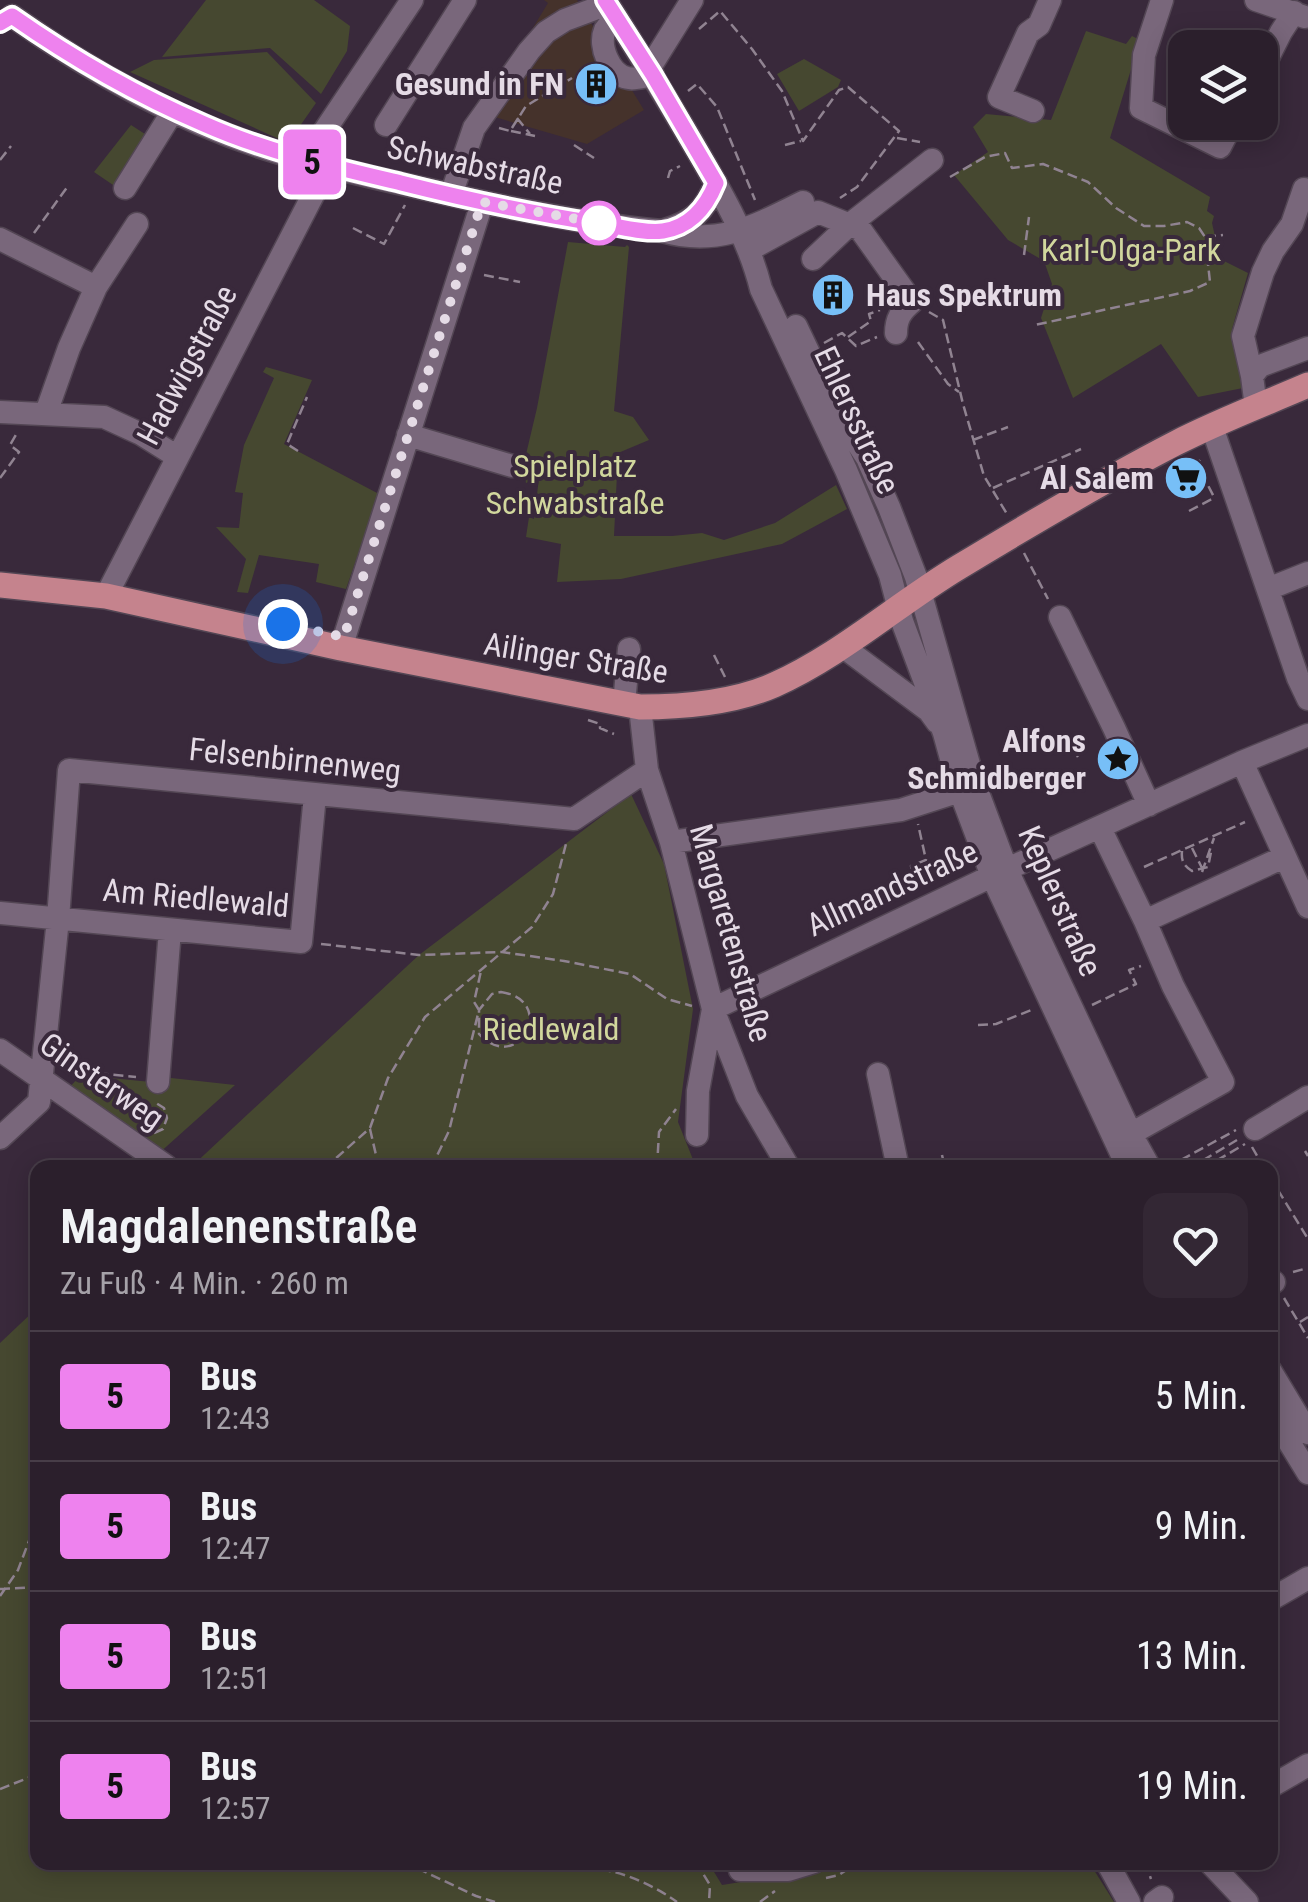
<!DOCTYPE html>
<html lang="de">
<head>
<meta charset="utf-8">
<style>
  body { margin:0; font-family:"Roboto Condensed",sans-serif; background:#332734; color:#f1f3f6; height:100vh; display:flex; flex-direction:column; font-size:38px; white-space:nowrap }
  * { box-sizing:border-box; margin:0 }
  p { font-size:32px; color:#a6a2a9 }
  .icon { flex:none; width:55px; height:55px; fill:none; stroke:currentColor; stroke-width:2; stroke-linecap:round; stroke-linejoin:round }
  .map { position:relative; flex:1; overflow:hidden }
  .side { position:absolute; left:30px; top:1160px; width:1248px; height:710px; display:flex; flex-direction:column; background:#2b1f2c; border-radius:20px; box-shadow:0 5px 25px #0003,0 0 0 2px #473d48 }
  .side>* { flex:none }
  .badge { padding:0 20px; border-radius:8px; font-size:35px; line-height:65px }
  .buttons { position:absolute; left:1168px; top:30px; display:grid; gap:20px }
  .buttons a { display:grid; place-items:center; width:110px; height:110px; border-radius:20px; background:#2b1f2c; box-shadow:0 5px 25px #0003,0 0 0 2px #473d48; font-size:50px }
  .you { position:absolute; width:50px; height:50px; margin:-25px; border:8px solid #fff; border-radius:50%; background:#1a73e8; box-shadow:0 0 0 15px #1a73e833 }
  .map>.badge { position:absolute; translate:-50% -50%; box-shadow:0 0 0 5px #fff }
  .round { display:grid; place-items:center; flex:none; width:105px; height:105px; border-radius:20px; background:#332734 }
  .summary { display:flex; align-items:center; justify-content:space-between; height:170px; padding:0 30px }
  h1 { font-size:48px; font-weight:600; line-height:75px }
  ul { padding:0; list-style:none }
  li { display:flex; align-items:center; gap:30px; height:130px; padding:0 30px; border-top:2px solid #473d48 }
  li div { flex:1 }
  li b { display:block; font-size:38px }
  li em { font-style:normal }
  li .badge { min-width:110px; font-weight:700; text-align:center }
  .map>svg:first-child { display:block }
  .commercial { fill:#45322b }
  .green { fill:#464830 }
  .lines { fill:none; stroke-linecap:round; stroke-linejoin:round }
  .minor-casing { stroke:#534654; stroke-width:25 }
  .major-casing { stroke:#534654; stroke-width:28 }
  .path { stroke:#908391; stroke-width:2.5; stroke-dasharray:10 5; stroke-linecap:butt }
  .minor { stroke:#79677b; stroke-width:22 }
  .major { stroke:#c5838d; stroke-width:25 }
  .line-casing { stroke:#fff; stroke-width:22 }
  .line { stroke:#ee82ee; stroke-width:15 }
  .walk { stroke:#e5dbe6; stroke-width:10; stroke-dasharray:0 18 }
  .stop-dot { fill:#fff; stroke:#ee82ee; stroke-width:5 }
  .labels { text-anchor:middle; stroke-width:8; stroke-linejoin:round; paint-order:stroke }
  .poi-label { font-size:32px; font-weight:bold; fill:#e5dbe6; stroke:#39293b; text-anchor:end }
  .street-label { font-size:32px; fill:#e5dbe6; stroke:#39293b }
  .park-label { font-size:32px; fill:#d1d79d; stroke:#39293b }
</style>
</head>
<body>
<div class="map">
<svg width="1308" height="1902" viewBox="0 0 1308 1902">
  <rect width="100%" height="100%" fill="#39293b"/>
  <path class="commercial" d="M544,0H577L644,110L587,144L481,113L548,3Z"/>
  <path class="green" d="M206,0H314L350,26L347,51L321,94L270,48L162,57Z
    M1086,31L1126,44L1132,36L1140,40L1110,138L1210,197L1207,211L1214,216L1212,223L1220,259L1248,273L1232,329L1243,388L1198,397L1161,344L1073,398L1041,318L1052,284L1044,261L1008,240L954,175L988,152L973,127L986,114L1051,120Z
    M267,52L316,103L288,143L130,72L154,60Z
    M804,59L841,80L838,87L799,111L777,74Z
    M131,125L148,136L116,187L94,172Z
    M568,242L625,247L627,245L629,247L614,411L633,417L649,440L618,453L614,536H672L702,533L724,540L775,523L836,485L847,509L782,544L621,579L557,582L561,544L526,537L529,517L534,519L539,478L526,483L523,467L537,408Z
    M266,367L312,380L284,444L379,494L346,589L316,582L319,564L259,555L248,593L237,592L246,559L216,527L239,528L243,493L235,492L244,445L274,378L263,372Z
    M631,794L664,864L693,1009L678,1122L696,1167L190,1168L419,955Z
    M81,1075L161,1083L162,1077L235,1085L157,1155L66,1091Z
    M37,1308L38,1862H708L722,1885L860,1863L1089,1862L1114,1902H0V1343Z"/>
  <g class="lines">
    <g class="minor-casing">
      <path id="minor" d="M605,0C635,46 663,93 691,140C718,187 748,236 761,289L846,470L890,575L902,621L944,733L960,791L992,876L1128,1168
        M1162,0L1144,55L1141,108L1220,147L1233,122
        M1256,0L1305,17
        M12,16C90,71 176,120 267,149C321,166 375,178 430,190C506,208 583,224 662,231C717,247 755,226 803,202
        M616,17C613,22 608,25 605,30C598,46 610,75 628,78C635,80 645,76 653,75
        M649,69L692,0
        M1260,74L1281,32L1294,12
        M1033,111L999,97L1028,33L1039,25L1050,0
        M386,125L465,0
        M305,160L412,0
        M125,188L173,111
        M451,195L474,128L529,51L546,32L565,20L608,4
        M665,230C694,221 704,212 716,183
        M0,239L96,287
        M749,250L818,212L860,229L912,302C901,311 896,319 896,333
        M813,259L849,225L932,160
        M796,326L837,412L867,458L889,507L916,577L974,782L1007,870L1131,1134L1150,1168
        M1252,376L1243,336L1263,272L1273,251L1292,224L1304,189L1308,190
        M1256,407L1252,376L1260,366L1308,348
        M0,412L104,417L141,434L176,456
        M46,413L69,348L96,287L137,224
        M1212,427L1298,678L1308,699
        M408,435L512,466
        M1268,589L1308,573
        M106,596L328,166
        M1060,617L1114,728L1149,805
        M842,646L929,711L937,722
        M341,648L482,203
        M624,704L629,649
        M640,707L647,770L671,842L713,1009L747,1096L789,1168
        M1242,762L1308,907
        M1100,828L1145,921L1173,986L1223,1082L1120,1140
        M671,842L901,810L960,791
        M0,913L301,942L315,795
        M1145,921L1284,857
        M713,1009L992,876L1242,762L1308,735
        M0,1050L166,1166
        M878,1074L898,1168
        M158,1082L170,930
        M1255,1129L1308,1097
        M697,1135L698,1091L713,1009
        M0,1138L39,1102L58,919L69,770L574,819L647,770
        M1270,1284L1274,1282
        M1270,1370L1308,1433
        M1270,1411L1308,1473
        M1270,1600L1308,1578
        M1270,1787L1308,1765
        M1209,1862L1247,1902
        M1108,1864L1129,1902
        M740,1870H788L814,1862
        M1155,1902L1162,1897"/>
    </g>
    <g class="major-casing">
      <path id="major" d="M0,585L106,596L341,648L640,707C685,707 733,703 774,685C841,655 896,605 959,567C1030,524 1102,481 1176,443C1219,421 1264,404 1308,385"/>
    </g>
    <path class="path" d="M699,29L720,11L752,49L782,91L803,141L839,90L848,87L899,131L857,187L840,198
      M688,91L697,84L717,107L755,200
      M517,118L530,134
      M499,128L510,131L526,106L572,78
      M511,131L535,136
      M897,138L920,142
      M574,145L594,158
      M785,145L801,141
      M0,160L11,146
      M950,177L985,157L1005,153L1012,168L1043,164L1088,182L1116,208L1144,226H1164L1187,222L1199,228L1205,237L1210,282L1190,291L1035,325
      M668,178L670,171L680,166
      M353,228L384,244L405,205
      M34,233L68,186
      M1206,237L1223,235
      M1024,255L1029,217
      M484,275L520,282
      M929,312L943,320L963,404L984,476L1007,514
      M848,337L871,321L869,314L880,310
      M918,342L948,384L959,392
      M824,343L842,333L856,346L877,337
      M973,440L1008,427
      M298,451L287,444L307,397
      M1200,460L1197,464L1214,497
      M0,478L19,452L10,445L17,433
      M993,488L1081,449
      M1189,511L1214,498
      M1024,553L1048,599
      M714,655L725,677
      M588,720L600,724V728L614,734
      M1069,743L1078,757
      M1192,848L1202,868
      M1182,851C1181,861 1184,866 1192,871L1208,867L1211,852
      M1144,867L1245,822
      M1202,872L1214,838
      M918,888L911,866L926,860L918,824
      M321,944L419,955L502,952L564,961L630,974L667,999L692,1006
      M501,992C559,1001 518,1076 479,1034V1010L492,994Z
      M1092,1005L1136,984L1129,970L1141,966
      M978,1025L996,1024L1034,1009
      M70,1075L75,1071L136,1077
      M370,1129L379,1168
      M154,1133L163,1129L167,1118L164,1108L156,1103
      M1252,1147L1264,1168
      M1305,1151L1308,1156
      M942,1155L945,1168
      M1168,1167L1236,1130
      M325,1168L370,1128L388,1078L425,1017L532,927L553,894L567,840
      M431,1168L449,1131L479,1010L474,1002L481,971
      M657,1168L659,1132L676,1109
      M1190,1168L1237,1140
      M1204,1168L1245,1144
      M1270,1177L1308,1239
      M1293,1272L1304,1269
      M1284,1298L1308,1338
      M1300,1322L1308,1317
      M0,1589L38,1587
      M0,1596L18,1570L38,1517
      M0,1789L38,1774
      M404,1862L476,1896L495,1902
      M557,1862C573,1872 586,1867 604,1870C629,1874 656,1887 677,1902
      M696,1862L710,1885L709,1902
      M1145,1862L1151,1879
      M423,1871L433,1862
      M826,1878L839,1875L858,1862
      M760,1902L775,1891"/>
    <use href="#minor" class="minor"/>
    <use href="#major" class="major"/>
  </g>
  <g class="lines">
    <g class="line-casing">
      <path id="line" d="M0,23L12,16C72,58 136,95 204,124C267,152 334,167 401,183C465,199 529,213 595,223C616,225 642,234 663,231C690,227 706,208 716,183L653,75L605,0"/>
    </g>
    <use href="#line" class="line"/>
    <path class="walk" d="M283,624L344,637L482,202L599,223"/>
  </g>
  <defs>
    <g id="building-disc" transform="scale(2.25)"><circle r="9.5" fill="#77bff7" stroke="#39293b"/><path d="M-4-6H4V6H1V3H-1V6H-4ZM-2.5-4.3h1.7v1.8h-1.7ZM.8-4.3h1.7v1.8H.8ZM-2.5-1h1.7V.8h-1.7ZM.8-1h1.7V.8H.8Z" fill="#111"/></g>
    <g id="supermarket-disc" transform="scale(2.25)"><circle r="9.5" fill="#77bff7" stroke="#39293b"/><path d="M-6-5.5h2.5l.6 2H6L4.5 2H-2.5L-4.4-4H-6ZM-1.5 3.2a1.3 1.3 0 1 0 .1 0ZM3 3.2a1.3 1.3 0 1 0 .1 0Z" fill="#111"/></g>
    <g id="sight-disc" transform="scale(2.25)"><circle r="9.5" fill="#77bff7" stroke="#39293b"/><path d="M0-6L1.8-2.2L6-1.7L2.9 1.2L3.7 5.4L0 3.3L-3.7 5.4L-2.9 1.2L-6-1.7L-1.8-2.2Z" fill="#111"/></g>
  </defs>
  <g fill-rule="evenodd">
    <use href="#building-disc" x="596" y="84"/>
    <use href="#building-disc" x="833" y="295"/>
    <use href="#supermarket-disc" x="1186" y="478"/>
    <use href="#sight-disc" x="1118" y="759"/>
  </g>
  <circle class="stop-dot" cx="599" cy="223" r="20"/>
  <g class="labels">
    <g class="poi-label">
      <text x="564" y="95">Gesund in FN</text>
      <text x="866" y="306" text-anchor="start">Haus Spektrum</text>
      <text x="1154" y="489">Al Salem</text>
      <text x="1086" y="752">Alfons<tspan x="1086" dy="37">Schmidberger</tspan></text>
    </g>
    <g class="street-label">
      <text transform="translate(475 165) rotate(12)" y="11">Schwabstraße</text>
      <text transform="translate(187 365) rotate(-62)" y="11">Hadwigstraße</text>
      <text transform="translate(857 420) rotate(65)" y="11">Ehlersstraße</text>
      <text transform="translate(576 658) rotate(9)" y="11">Ailinger Straße</text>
      <text transform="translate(295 760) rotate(6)" y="11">Felsenbirnenweg</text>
      <text transform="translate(892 888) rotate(-25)" y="11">Allmandstraße</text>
      <text transform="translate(196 898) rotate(5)" y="11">Am Riedlewald</text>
      <text transform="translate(1060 901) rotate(66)" y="11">Keplerstraße</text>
      <text transform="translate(731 933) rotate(74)" y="11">Margaretenstraße</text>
      <text transform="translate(102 1081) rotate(35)" y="11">Ginsterweg</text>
    </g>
    <g class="park-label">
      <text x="1131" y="261">Karl-Olga-Park</text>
      <text x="575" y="477">Spielplatz<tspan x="575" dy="37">Schwabstraße</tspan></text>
      <text x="551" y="1040">Riedlewald</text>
    </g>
  </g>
</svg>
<div class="buttons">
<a><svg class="icon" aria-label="layers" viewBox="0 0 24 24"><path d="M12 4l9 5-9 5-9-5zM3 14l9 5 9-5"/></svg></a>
</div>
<div class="you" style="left:283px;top:624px"></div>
<b class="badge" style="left:312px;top:162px;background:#ee82ee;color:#111">5</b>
<section class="side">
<div class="summary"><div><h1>Magdalenenstraße</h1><p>Zu Fuß · 4 Min. · 260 m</p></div><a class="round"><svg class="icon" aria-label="heart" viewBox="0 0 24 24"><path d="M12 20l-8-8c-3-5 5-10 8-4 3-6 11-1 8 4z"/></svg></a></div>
<ul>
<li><span class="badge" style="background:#ee82ee;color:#111">5</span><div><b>Bus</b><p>12:43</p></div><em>5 Min.</em></li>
<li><span class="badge" style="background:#ee82ee;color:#111">5</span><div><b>Bus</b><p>12:47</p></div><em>9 Min.</em></li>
<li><span class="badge" style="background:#ee82ee;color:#111">5</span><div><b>Bus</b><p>12:51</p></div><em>13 Min.</em></li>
<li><span class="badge" style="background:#ee82ee;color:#111">5</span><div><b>Bus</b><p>12:57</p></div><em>19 Min.</em></li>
</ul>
</section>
</div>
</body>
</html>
